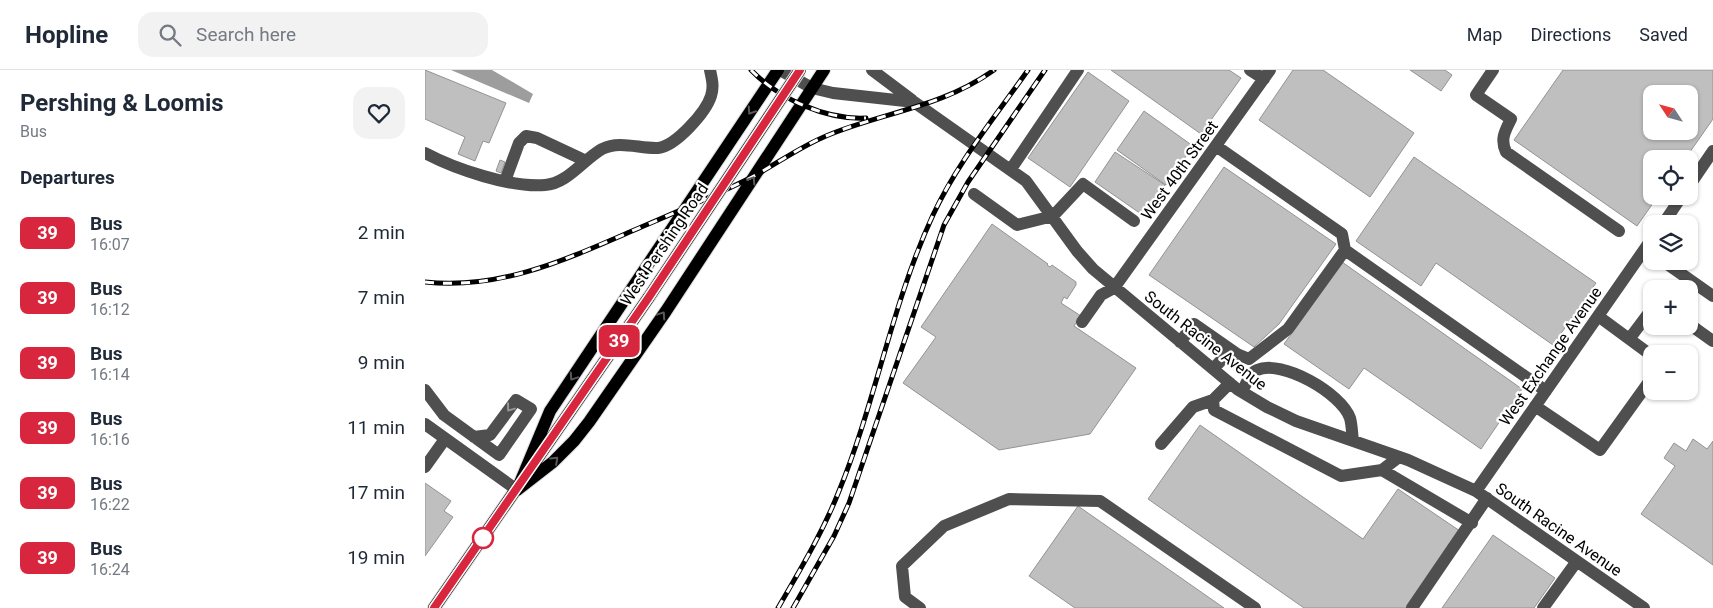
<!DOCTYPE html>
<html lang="en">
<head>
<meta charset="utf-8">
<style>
  body { margin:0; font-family:Roboto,sans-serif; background:#f2f2f3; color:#1f2937; height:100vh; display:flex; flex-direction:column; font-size:19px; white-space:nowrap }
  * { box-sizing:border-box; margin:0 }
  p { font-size:16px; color:#747a83 }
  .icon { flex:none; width:28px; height:28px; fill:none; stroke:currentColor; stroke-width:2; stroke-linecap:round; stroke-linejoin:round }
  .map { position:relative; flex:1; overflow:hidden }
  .panel { display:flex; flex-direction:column; background:#fff; width:425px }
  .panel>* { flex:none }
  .badge { padding:0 10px; border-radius:8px; font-size:18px; line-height:32px }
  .needle { width:32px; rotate:306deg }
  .controls { position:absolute; left:1218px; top:15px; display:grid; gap:10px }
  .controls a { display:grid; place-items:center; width:55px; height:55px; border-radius:10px; background:#fff; box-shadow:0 1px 4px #0004; font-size:25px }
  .map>.badge { position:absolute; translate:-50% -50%; box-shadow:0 0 0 2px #fff }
  h2 { padding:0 20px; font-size:19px; line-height:45px }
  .round { display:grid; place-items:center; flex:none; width:52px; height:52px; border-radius:15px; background:#f2f2f3 }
  .overview { display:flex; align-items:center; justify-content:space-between; height:85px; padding:0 20px }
  h1 { font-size:24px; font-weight:700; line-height:38px }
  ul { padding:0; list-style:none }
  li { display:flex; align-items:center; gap:15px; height:65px; padding:0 20px }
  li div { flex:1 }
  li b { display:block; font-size:19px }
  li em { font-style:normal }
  li .badge { min-width:55px; font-weight:700; text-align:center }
  header { display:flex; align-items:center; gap:30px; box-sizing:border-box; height:70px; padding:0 25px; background:#fff; border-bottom:1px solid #e0e1e3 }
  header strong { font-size:24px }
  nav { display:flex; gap:28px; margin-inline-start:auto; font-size:18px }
  .search { width:350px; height:45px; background:#f2f2f3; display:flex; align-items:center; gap:12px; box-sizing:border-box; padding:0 18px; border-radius:15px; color:#747a83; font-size:19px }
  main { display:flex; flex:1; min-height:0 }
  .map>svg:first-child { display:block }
  .water { fill:#9d9d9d }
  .building { fill:#bfbfbf; stroke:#939393; fill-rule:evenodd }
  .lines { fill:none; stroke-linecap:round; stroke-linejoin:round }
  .major-casing { stroke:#dbdbdb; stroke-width:14 }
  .minor { stroke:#4f4f4f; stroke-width:12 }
  .major { stroke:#000; stroke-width:12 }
  .rail-casing { stroke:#000; stroke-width:5 }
  .rail { stroke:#fff; stroke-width:3; stroke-dasharray:9; stroke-linecap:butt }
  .major-bridge-casing { stroke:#dbdbdb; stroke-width:14; stroke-linecap:butt }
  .major-bridge { stroke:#000; stroke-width:12 }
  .oneway { stroke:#595959 }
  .oneway2 { stroke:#959595 }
  .line-casing { stroke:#fff; stroke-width:11 }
  .line { stroke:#d7263d; stroke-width:8 }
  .stop-dot { fill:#fff; stroke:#d7263d; stroke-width:2.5 }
  .labels { text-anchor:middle; stroke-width:4.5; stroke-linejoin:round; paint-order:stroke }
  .street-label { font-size:16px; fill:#000; stroke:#fff }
</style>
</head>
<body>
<header>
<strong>Hopline</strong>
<div class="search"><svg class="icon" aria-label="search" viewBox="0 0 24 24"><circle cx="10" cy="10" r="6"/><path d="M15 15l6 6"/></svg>Search here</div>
<nav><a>Map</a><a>Directions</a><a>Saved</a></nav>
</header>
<main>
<section class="panel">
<div class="overview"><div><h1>Pershing &amp; Loomis</h1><p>Bus</p></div><a class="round"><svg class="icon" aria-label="heart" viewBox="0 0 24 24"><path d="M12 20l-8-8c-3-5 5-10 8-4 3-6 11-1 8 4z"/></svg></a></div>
<h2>Departures</h2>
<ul>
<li><span class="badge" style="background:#d7263d;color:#fff">39</span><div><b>Bus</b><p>16:07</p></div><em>2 min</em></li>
<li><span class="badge" style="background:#d7263d;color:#fff">39</span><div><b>Bus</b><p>16:12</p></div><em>7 min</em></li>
<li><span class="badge" style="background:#d7263d;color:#fff">39</span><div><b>Bus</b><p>16:14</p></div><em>9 min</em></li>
<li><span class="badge" style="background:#d7263d;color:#fff">39</span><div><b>Bus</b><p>16:16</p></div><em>11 min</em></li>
<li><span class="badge" style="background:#d7263d;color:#fff">39</span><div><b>Bus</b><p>16:22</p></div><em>17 min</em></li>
<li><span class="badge" style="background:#d7263d;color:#fff">39</span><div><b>Bus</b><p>16:24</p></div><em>19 min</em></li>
</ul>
</section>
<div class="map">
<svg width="1288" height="538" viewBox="0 0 1288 538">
  <rect width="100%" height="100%" fill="#fff"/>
  <path class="water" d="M26,0H67L108,24L104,33Z"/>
  <path class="building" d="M0,0L81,33L64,73L58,71L50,91L33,84L40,67L0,49Z
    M686,0H804L816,8L776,64Z
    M868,0H898L989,63L945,127L834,50Z
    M985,0H1020L1027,5L1016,21Z
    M1138,0H1288V49L1260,89H1226V126H1233L1212,156L1089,70ZM1226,24H1264V61H1226Z
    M663,2L704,31L645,117L603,88Z
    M719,41L768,76L741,115L692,80Z
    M690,82L740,115L719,146L670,112Z
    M989,87L1171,213L1128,275L1011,193L996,216L931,171Z
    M75,90L80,92L76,103L71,101Z
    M799,97L911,174L854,254L829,277L724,205Z
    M567,154L623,194L622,195L625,197L627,195L651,212V215L642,229L639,227L636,233L656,246L649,256L711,298L665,364L574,380L478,313L511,267L496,257Z
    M917,192L1097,319L1056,379L939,298L924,319L859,274Z
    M775,355L938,469L973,419L1035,461L981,538H879L723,429Z
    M1268,369L1282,379L1288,371V495L1216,444L1250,396L1239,388L1249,373L1261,381Z
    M0,413L26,431L19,441L28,447L0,486Z
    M653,436L799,538H650L604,506Z
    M1068,465L1130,508L1109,538H1017Z"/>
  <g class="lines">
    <g class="major-casing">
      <path id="major" d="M92,420L128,392L149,371L164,352L241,241L399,0
        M92,420L125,341L353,0
        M9,538L224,227"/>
    </g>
    <path class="minor" d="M355,0L387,18L408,23L489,32L601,111L652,181L668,199L812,319L842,337L871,351L983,390L1051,421L1219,538
      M447,0L487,30
      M825,0L839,9
      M1068,0L1051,25L1086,49C1080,61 1075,69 1081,82L1194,161
      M0,83C30,99 86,118 120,115C142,114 159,89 177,79C195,70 215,79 233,78C251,76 281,42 286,26C289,17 287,9 285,0
      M586,99L653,0
      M80,111L94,73L101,66L112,68L159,90
      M1264,116L1288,81
      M549,124L592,155L628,146L658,114L709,151
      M1238,154L1257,126
      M920,180L1121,321
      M1238,191L1288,226
      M1173,246L1226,285
      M657,252L676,225L689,218L845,0
      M1264,254L1288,271
      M1205,268L1226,240
      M755,272L769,254L812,284L824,289L863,259L920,180L917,164L791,76
      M788,299L806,280
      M805,313L788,330L789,340L916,406L957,400L974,387
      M0,320L19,345L74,385L106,339L91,330L65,365L49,367
      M817,322C821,315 824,303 832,300C857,289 916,323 925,348C927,355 927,364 928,371
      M1110,336L1175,380L1226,309
      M0,354L92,420
      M736,374L768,337L788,330
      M0,397L20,369
      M957,400L1047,453
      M1051,421L1226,170
      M495,538L480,527L477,496L519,456L584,429L675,431L830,538
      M987,538L1062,428
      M1118,538L1152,491"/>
    <use href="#major" class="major"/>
    <g class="rail-casing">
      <path id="rail" d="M326,0C354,29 401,50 441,48
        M0,212C75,220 140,190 207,161C249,143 290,126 331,105C354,92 377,76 401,66C458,42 516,38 569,0
        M353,538C375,500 398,462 414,421C451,331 467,233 508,145C532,93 570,47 603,0
        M368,538L409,466L424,433L519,155L543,112L620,0"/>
    </g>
    <use href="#rail" class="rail"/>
    <g class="major-bridge-casing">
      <path id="major-bridge" d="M224,227L375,0"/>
    </g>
    <use href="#major-bridge" class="major-bridge"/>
  </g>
  <defs><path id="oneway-chevron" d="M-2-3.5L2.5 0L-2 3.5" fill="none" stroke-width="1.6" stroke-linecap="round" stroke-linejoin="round" transform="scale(1.25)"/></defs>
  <g class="oneway">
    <use href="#oneway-chevron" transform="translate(326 41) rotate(123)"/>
    <use href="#oneway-chevron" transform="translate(327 110) rotate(-57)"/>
    <use href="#oneway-chevron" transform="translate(237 245) rotate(-56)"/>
    <use href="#oneway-chevron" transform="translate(148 307) rotate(124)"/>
    <use href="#oneway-chevron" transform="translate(130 390) rotate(-43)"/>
  </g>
  <use class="oneway2" href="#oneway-chevron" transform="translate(85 338) rotate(127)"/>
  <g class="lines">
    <g class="line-casing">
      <path id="line" d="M9,538L224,227L375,0"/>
    </g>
    <use href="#line" class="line"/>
  </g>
  <circle class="stop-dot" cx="58" cy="468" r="10"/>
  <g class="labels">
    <g class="street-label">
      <text transform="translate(754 100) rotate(-54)" y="6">West 40th Street</text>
      <text transform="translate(239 174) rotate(-56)" y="6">West Pershing Road</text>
      <text transform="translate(781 270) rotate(38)" y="6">South Racine Avenue</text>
      <text transform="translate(1125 286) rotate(-55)" y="6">West Exchange Avenue</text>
      <text transform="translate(1134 459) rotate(35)" y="6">South Racine Avenue</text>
    </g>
  </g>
</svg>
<div class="controls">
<a><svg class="needle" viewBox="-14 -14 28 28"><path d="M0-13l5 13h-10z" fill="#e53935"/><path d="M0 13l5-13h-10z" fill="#747a83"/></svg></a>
<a><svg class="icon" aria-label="locate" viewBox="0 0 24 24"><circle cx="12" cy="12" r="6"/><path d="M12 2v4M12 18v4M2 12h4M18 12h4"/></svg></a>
<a><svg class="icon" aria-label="layers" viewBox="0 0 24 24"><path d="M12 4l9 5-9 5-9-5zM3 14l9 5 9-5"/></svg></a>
<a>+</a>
<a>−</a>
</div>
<b class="badge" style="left:194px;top:271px;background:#d7263d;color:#fff">39</b>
</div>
</main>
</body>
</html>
